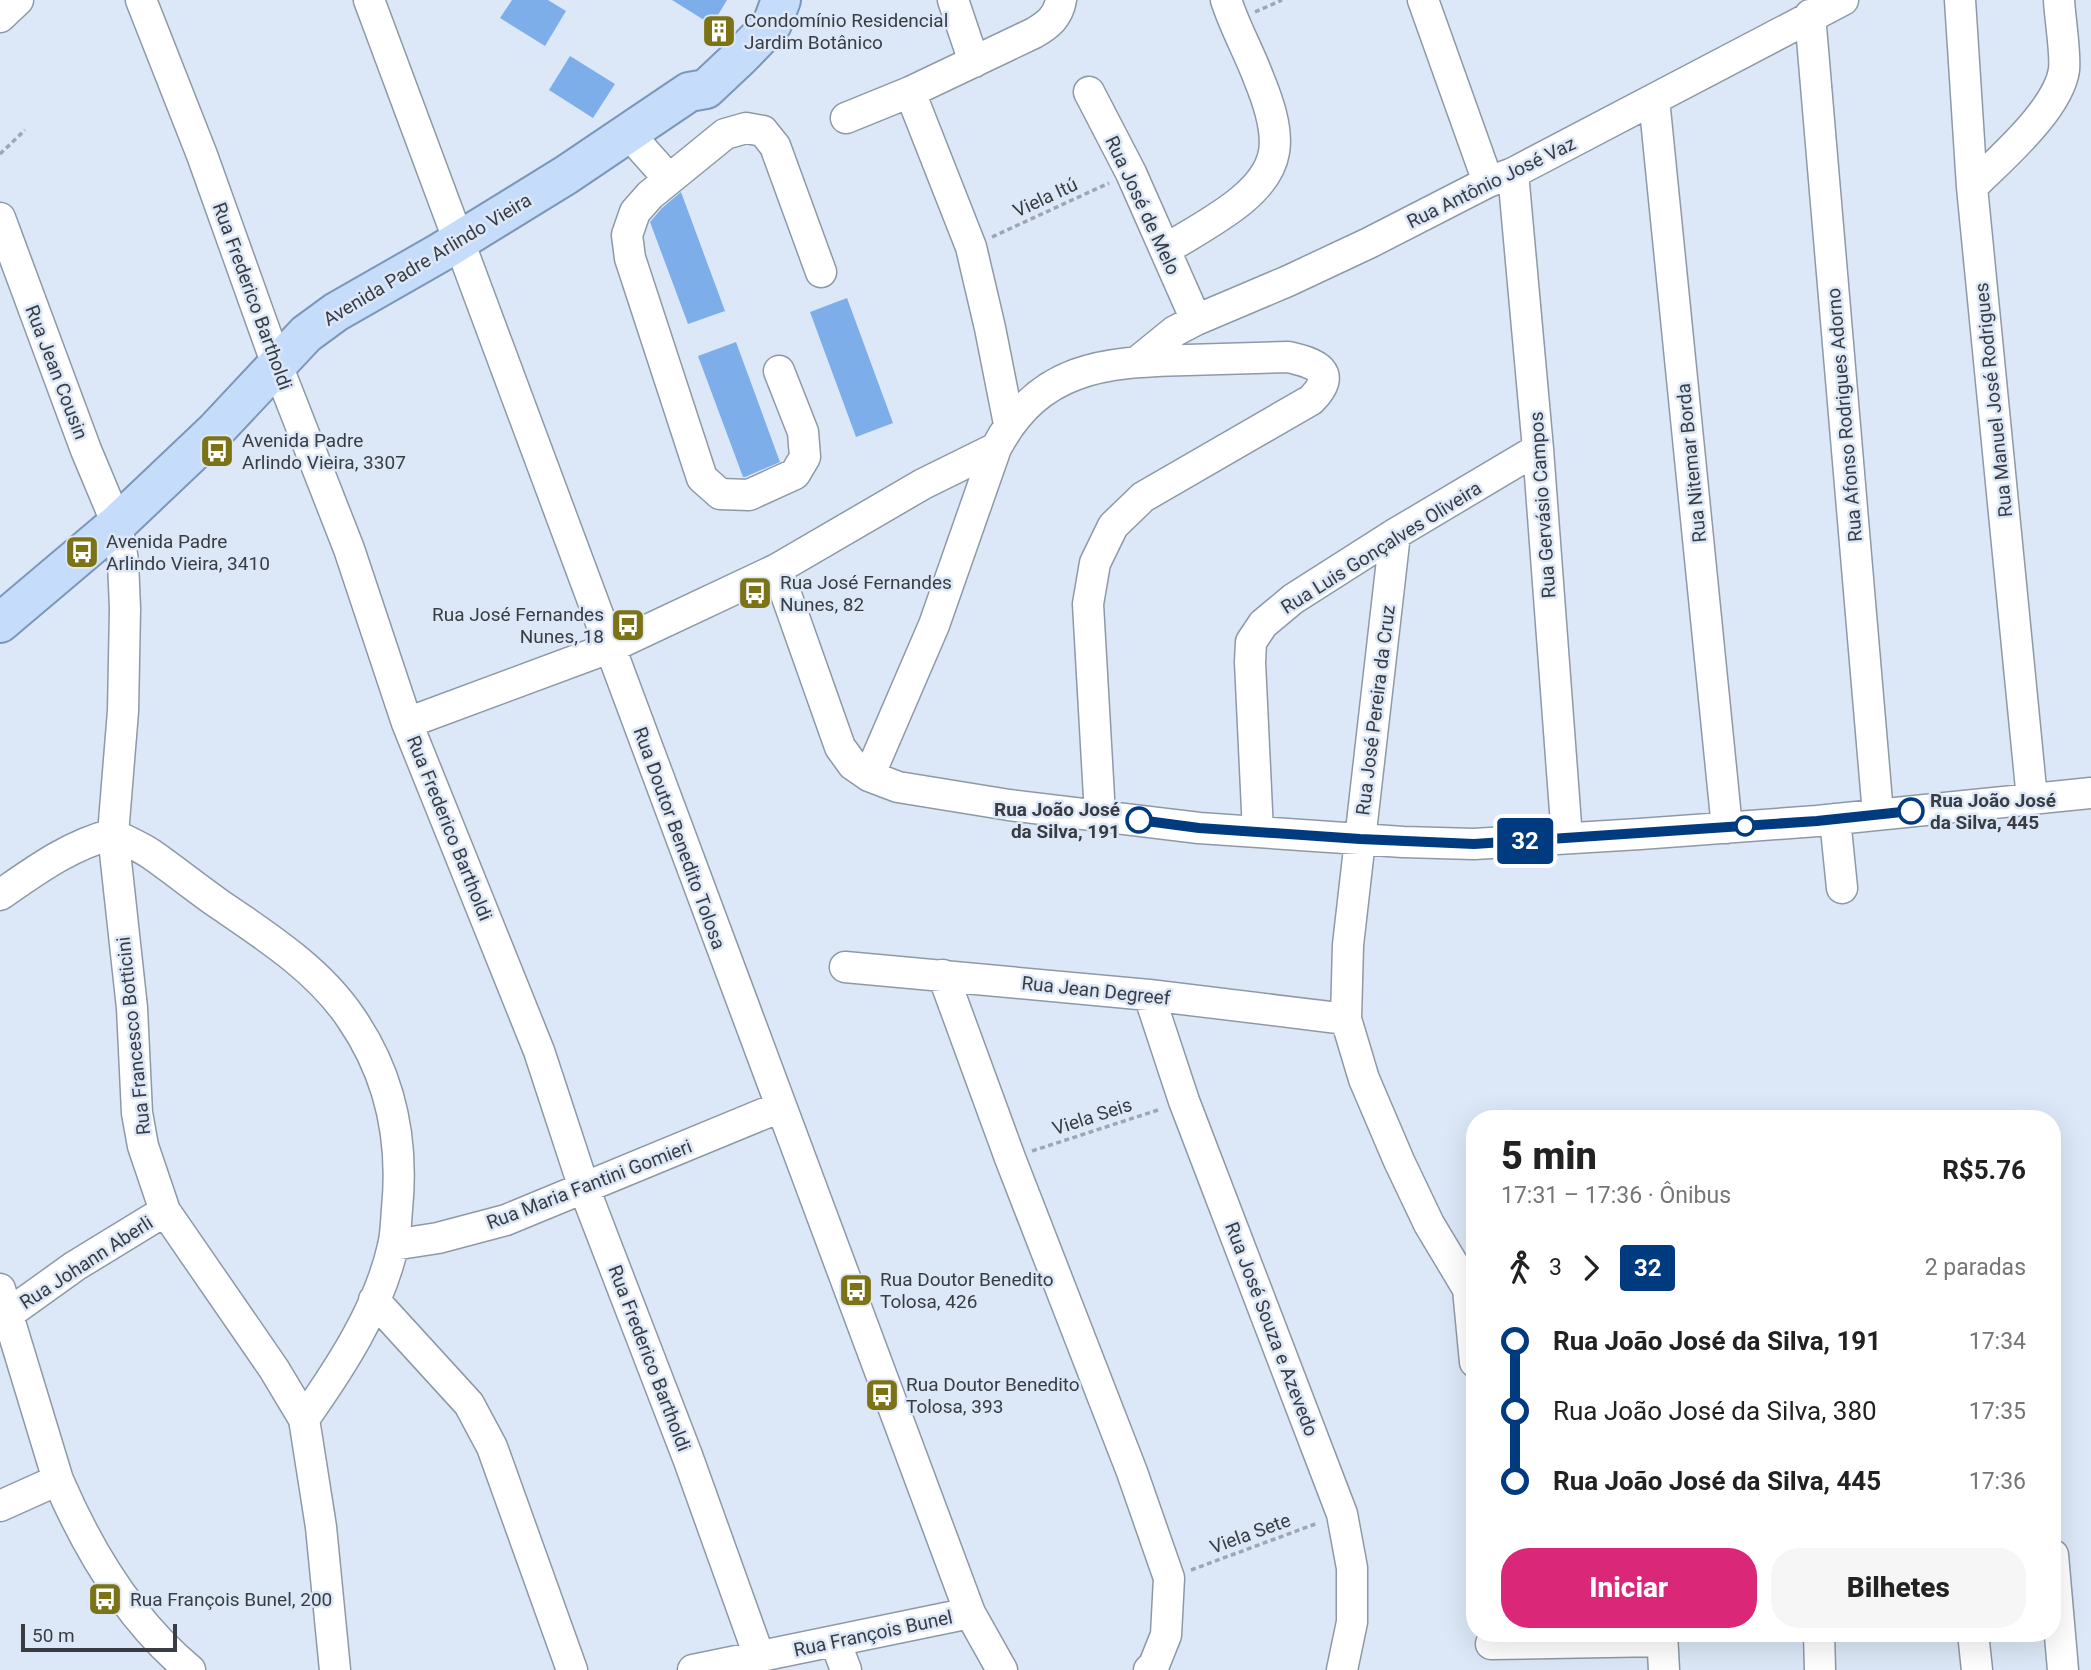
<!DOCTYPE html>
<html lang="pt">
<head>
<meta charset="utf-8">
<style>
  body { margin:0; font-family:Roboto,sans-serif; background:#f6f6f6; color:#222; height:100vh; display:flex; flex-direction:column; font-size:26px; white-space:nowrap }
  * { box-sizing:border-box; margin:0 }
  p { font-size:23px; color:#767676 }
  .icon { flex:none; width:38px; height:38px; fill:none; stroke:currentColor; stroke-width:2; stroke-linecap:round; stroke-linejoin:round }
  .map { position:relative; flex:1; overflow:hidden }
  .side { position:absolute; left:1466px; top:1110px; width:595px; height:532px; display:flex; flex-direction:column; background:#fff; border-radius:28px; box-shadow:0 7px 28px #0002 }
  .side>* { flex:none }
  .badge { padding:0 14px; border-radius:5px; font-size:24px; line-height:46px }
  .scale { position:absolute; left:21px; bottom:18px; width:156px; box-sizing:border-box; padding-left:7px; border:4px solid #393d43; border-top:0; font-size:19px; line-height:24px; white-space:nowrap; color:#393d43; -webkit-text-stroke:5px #dce8f7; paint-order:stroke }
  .map>.badge { position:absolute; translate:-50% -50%; box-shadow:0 0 0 4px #fff }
  .legs { display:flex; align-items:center; gap:10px; height:77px; padding:0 35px; font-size:23px }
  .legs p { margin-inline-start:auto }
  .head { display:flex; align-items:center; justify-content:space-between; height:119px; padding:0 35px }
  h1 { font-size:38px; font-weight:800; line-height:52px }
  .cta { display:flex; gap:14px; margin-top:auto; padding:14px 35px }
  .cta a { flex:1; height:80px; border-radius:28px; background:#db2777; color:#fff; font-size:28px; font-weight:800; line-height:80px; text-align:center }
  .cta a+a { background:#f6f6f6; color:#222 }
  ul { padding:0 35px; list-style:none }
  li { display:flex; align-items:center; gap:24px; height:70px; font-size:26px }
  li i { display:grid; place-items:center; width:10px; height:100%; margin:0 9px; background:currentColor }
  li i::after { content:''; width:18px; height:18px; margin:-9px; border:5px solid; border-radius:50%; background:#fff }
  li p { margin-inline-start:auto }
  li:first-child i { background:linear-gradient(#0000 50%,currentColor 0) }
  li:last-child i { background:linear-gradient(currentColor 50%,#0000 0) }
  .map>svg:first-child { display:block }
  .building { fill:#7daeea }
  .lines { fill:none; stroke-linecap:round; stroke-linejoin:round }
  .minor-casing { stroke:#8e99a7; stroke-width:33 }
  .major-casing { stroke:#7b96b8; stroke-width:42 }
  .path { stroke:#9da6b1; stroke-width:3.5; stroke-dasharray:5 3.5; stroke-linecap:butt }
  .minor { stroke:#fff; stroke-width:30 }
  .major { stroke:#c5ddfa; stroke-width:38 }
  .line-1-casing { stroke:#fff; stroke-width:16 }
  .line-1 { stroke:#003b80; stroke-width:10 }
  .stop-1-dot { fill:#fff; stroke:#003b80; stroke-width:3.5 }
  .labels { text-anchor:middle; stroke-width:5; stroke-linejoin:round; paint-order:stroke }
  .poi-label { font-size:19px; fill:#393d43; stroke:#dce8f7; text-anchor:start }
  .street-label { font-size:19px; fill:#393d43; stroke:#dce8f7 }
  .stop-label { font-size:19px; font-weight:bold; fill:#393d43; stroke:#dce8f7; text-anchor:start }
</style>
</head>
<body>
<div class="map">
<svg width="2091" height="1670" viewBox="0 0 2091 1670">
  <rect width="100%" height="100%" fill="#dce8f7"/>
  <path class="building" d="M512,0H548L566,11L545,46L500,18Z
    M672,0H727L712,25Z
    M570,56L615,84L593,118L549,90Z
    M681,192L725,311L688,324L650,222L662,208Z
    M847,298L893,423L856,437L810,312Z
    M736,342L780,462L745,477H743L698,356Z"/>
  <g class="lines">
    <g class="minor-casing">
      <path id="minor" d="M141,0L202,155L277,365L349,549L407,723L539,1051L584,1188L688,1458L759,1656
        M369,0L970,1613L1002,1670
        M953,0L974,62
        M1423,0L1488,182
        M1960,0L1972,187L2032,799
        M1810,15L1878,814
        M0,17L18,0
        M910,92L971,247L990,328L1009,424
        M1089,92L1131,173L1196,320
        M1654,99L1727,828
        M846,118L910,92L1034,33C1048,25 1058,17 1061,0
        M628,133L669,179
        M1513,173L1538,449L1567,838
        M1972,187C2000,159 2058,110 2064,70C2066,54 2060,19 2059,0
        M0,218L86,450L117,524L123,561L125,609L123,711L113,834L132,1008L137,1113L143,1146L165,1211L274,1369L304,1419L321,1527L335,1670
        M1165,250C1200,227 1267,197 1274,152C1278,129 1268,101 1259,79C1249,52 1235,28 1226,0
        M1138,361L1175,331L1196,320L1288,281L1369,243L1488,182L1513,173L1843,0
        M779,371L803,432L805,457L795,474L749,495L720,494L702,478L630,258L627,235L635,212L650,195L725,134L746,128L763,131L775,146L821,272
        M1395,534L1348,945L1346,1019L1364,1079L1399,1161L1429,1224L1468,1289L1475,1362
        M777,569L840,747L853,765L869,776L898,787L1009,805L1199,828L1403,842L1474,844L1640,834L1817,821L2091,793
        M407,723L609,648L777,569L923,484L996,448
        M869,776L934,625L996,448C1039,367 1103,362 1187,360C1221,359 1255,358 1288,357C1316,363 1339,372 1311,400L1143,497L1113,526L1095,563L1088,604L1100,815
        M1835,819L1842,888
        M1258,832L1250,662L1251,642L1263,624L1293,599L1395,534L1538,449
        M0,895C36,870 70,845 113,834C126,841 139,846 151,854C174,870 196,888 219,904C266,936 319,970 351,1018C391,1076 404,1139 397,1209C396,1221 396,1234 393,1246C379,1309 340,1368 304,1419
        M845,967L1149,995L1346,1019
        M943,975L1010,1158L1132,1472L1169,1578L1166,1635L1154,1665L1149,1670
        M1149,995L1184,1101L1342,1514L1352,1568V1622L1342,1670
        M393,1245L438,1238L506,1220L780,1107
        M0,1289L58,1480C88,1550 131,1621 190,1670
        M374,1300L469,1404L492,1447L572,1670
        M8,1314L75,1266L165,1211
        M0,1506L58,1480
        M2053,1555L2063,1670
        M1662,1633L1664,1670
        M1819,1633L1820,1670
        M1973,1633L1977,1670
        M835,1641L846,1670
        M1491,1644L1662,1641
        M693,1670L970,1613"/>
    </g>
    <g class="major-casing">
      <path id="major" d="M0,623L117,524L215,431L306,334L336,312L441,252L566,175L689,92L706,89L740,57L772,24L781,0"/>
    </g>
    <path class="path" d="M1255,12L1282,0
      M0,154L25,130
      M992,237L1109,183
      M1032,1151L1161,1109
      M1191,1570L1318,1523"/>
    <use href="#minor" class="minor"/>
    <use href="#major" class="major"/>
  </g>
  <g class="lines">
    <g class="line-1-casing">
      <path id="line-1" d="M1139,820L1199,828L1360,839L1474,844L1817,821L1911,811"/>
    </g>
    <use href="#line-1" class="line-1"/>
  </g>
  <defs>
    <g id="building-square" transform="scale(1.75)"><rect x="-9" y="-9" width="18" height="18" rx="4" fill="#7b7315" stroke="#dce8f7"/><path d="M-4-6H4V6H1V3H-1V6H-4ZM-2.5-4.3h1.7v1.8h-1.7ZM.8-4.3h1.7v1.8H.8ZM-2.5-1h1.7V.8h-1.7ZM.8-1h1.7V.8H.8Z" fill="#fff"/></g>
    <g id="bus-square" transform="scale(1.75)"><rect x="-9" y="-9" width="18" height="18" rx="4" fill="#7b7315" stroke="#dce8f7"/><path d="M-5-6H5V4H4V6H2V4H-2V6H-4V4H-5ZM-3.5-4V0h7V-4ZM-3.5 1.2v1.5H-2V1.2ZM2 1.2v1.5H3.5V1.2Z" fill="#fff"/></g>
  </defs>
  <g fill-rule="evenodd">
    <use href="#building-square" x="719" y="31"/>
    <use href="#bus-square" x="217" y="451"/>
    <use href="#bus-square" x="82" y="552"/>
    <use href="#bus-square" x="755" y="593"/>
    <use href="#bus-square" x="628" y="625"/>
    <use href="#bus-square" x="856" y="1290"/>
    <use href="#bus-square" x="882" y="1395"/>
    <use href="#bus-square" x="105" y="1599"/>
  </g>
  <g class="stop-1-dot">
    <circle cx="1911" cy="811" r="12"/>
    <circle cx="1139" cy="820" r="12"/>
    <circle cx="1745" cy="826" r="9"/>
  </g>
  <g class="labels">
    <g class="poi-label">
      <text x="744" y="27">Condomínio Residencial<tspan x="744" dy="22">Jardim Botânico</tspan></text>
      <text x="242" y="447">Avenida Padre<tspan x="242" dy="22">Arlindo Vieira, 3307</tspan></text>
      <text x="106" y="548">Avenida Padre<tspan x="106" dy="22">Arlindo Vieira, 3410</tspan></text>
      <text x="780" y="589">Rua José Fernandes<tspan x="780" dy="22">Nunes, 82</tspan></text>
      <text x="604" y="621" text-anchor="end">Rua José Fernandes<tspan x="604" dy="22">Nunes, 18</tspan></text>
      <text x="880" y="1286">Rua Doutor Benedito<tspan x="880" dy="22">Tolosa, 426</tspan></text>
      <text x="906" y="1391">Rua Doutor Benedito<tspan x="906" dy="22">Tolosa, 393</tspan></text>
      <text x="130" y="1606">Rua François Bunel, 200</text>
    </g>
    <g class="street-label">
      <text transform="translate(1491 182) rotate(-26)" y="7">Rua Antônio José Vaz</text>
      <text transform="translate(1045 197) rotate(-25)" y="7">Viela Itú</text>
      <text transform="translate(1143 205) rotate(65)" y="7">Rua José de Melo</text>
      <text transform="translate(427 259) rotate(-31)" y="7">Avenida Padre Arlindo Vieira</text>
      <text transform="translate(253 296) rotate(70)" y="7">Rua Frederico Bartholdi</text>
      <text transform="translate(57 372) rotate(69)" y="7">Rua Jean Cousin</text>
      <text transform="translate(1993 400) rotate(-96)" y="7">Rua Manuel José Rodrigues</text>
      <text transform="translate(1844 415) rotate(-95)" y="7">Rua Afonso Rodrigues Adorno</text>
      <text transform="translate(1691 463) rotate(-96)" y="7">Rua Nitemar Borda</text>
      <text transform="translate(1542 505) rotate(-94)" y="7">Rua Gervásio Campos</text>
      <text transform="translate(1381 547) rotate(-32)" y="7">Rua Luis Gonçalves Oliveira</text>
      <text transform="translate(1375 710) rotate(-83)" y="7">Rua José Pereira da Cruz</text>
      <text transform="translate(450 828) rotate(68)" y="7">Rua Frederico Bartholdi</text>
      <text transform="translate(680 838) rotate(70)" y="7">Rua Doutor Benedito Tolosa</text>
      <text transform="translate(1096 990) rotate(6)" y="7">Rua Jean Degreef</text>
      <text transform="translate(133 1036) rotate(-96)" y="7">Rua Francesco Botticini</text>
      <text transform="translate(1092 1116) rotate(-18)" y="7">Viela Seis</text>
      <text transform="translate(589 1184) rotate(-21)" y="7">Rua Maria Fantini Gomieri</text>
      <text transform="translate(86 1262) rotate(-33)" y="7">Rua Johann Aberli</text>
      <text transform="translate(1272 1329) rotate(69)" y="7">Rua José Souza e Azevedo</text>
      <text transform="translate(650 1358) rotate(69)" y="7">Rua Frederico Bartholdi</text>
      <text transform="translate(1250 1533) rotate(-20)" y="7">Viela Sete</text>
      <text transform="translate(873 1633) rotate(-12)" y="7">Rua François Bunel</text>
    </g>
    <g class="stop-label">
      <text x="1930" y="807">Rua João José<tspan x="1930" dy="22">da Silva, 445</tspan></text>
      <text x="1120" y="816" text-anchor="end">Rua João José<tspan x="1120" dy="22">da Silva, 191</tspan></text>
    </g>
  </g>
</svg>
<div class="scale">50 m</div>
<b class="badge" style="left:1525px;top:841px;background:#003b80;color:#fff">32</b>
<section class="side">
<div class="head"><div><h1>5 min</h1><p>17:31 – 17:36 · Ônibus</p></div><b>R$5.76</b></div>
<div class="legs"><svg class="icon" aria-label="walk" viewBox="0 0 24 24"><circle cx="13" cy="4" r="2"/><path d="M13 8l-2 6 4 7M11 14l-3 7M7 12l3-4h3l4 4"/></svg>3<svg class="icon" aria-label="forward" viewBox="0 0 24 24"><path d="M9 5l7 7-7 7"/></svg><b class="badge" style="background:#003b80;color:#fff">32</b><p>2 paradas</p></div>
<ul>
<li><i style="color:#003b80"></i><b>Rua João José da Silva, 191</b><p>17:34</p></li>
<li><i style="color:#003b80"></i><span>Rua João José da Silva, 380</span><p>17:35</p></li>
<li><i style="color:#003b80"></i><b>Rua João José da Silva, 445</b><p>17:36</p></li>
</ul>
<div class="cta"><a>Iniciar</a><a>Bilhetes</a></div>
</section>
</div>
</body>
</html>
